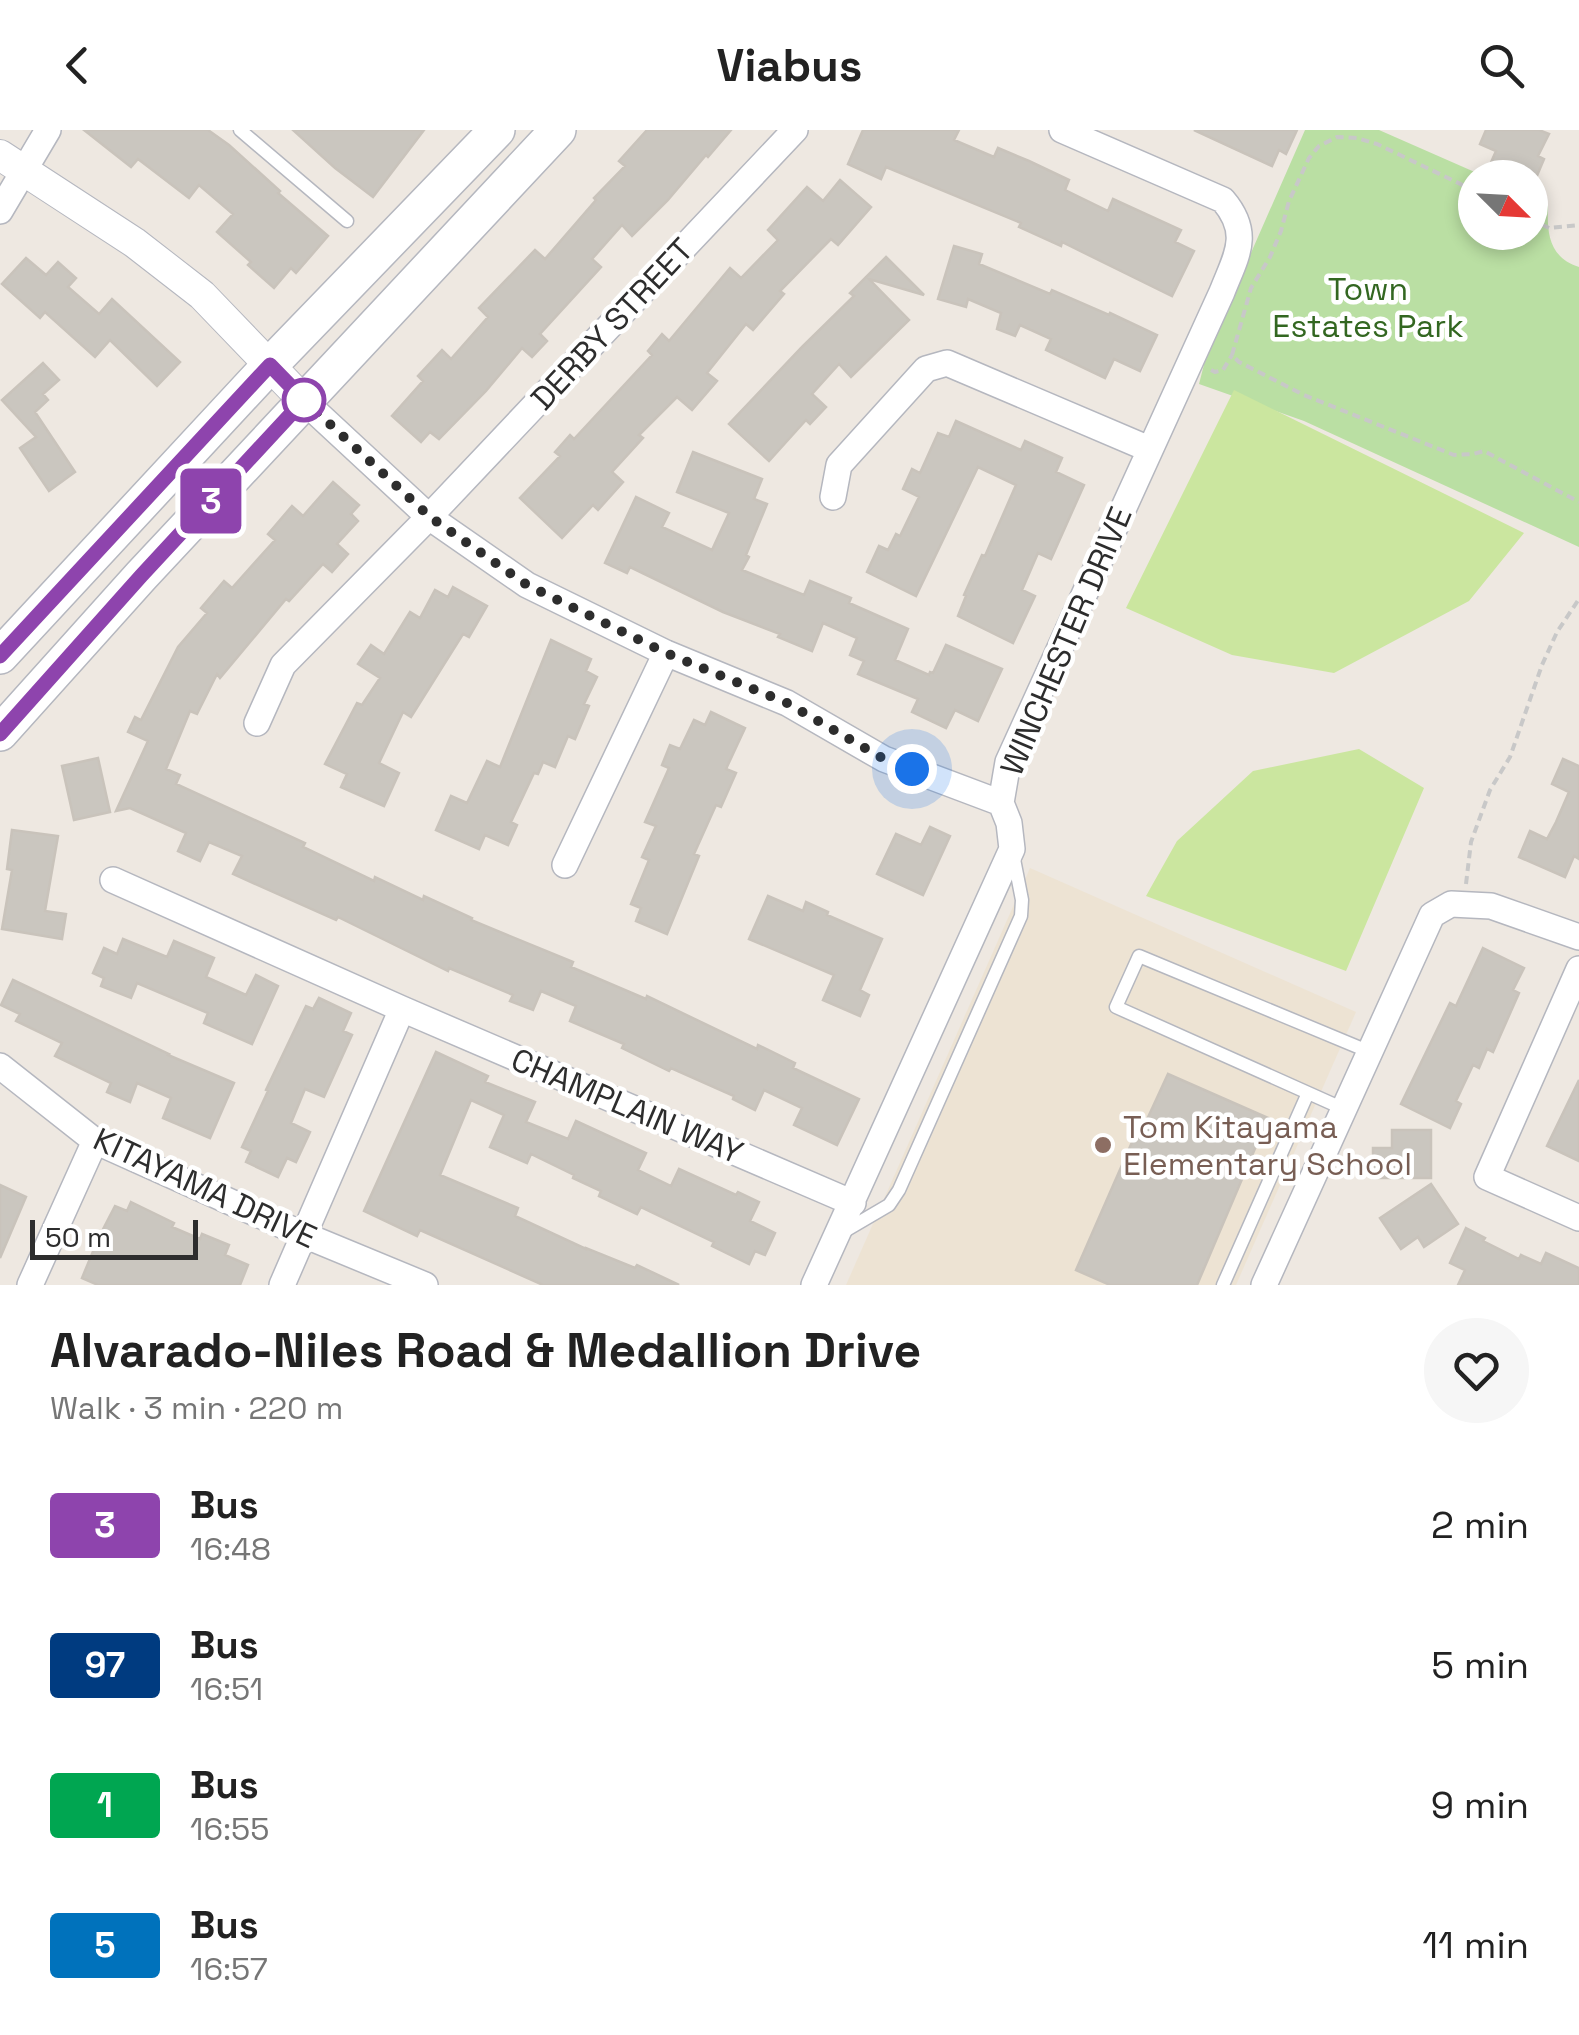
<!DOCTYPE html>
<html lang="en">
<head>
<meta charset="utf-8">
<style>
  body { margin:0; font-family:"Space Grotesk",sans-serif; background:#f6f6f6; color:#222; height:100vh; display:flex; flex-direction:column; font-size:38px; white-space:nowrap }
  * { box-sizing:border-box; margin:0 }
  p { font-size:32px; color:#767676 }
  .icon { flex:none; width:55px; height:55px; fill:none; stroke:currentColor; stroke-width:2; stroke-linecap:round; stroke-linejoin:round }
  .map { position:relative; height:1155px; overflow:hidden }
  .panel { display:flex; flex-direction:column; background:#fff; flex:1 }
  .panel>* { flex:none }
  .badge { padding:0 20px; border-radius:8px; font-size:35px; line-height:65px }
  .needle { width:65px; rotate:114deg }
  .tools { position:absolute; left:1458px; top:30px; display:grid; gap:20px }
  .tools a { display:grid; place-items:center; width:90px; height:90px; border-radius:50%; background:#fff; box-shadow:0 5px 15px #0003; font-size:50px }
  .scale { position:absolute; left:30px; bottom:25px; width:168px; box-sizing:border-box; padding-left:10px; border:5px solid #2d2d2d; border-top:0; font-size:28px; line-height:35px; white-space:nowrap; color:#2d2d2d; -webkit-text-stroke:8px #fff; paint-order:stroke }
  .you { position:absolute; width:50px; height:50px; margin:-25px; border:8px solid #fff; border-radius:50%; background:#1a73e8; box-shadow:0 0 0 15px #1a73e833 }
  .map>.badge { position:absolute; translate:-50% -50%; box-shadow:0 0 0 5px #fff }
  .round { display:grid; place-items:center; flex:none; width:105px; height:105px; border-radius:52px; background:#f6f6f6 }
  .headline { display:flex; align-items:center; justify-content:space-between; height:170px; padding:0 50px }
  h1 { font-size:48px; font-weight:700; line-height:75px }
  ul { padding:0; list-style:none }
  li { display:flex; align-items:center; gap:30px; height:140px; padding:0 50px }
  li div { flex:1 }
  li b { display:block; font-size:38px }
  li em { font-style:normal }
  li .badge { min-width:110px; font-weight:700; text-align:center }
  header { display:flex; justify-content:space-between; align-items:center; height:130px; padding:0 50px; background:#fff; font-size:45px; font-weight:700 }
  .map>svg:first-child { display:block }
  .education { fill:#ede3d3 }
  .green { fill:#badfa3 }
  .pitch { fill:#cbe69f }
  .building { fill:#cac6bf; stroke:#c9c3bb; stroke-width:2.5 }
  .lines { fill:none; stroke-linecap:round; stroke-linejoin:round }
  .service-casing { stroke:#b5b7bf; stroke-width:15 }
  .minor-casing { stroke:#b5b7bf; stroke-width:28 }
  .tertiary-casing { stroke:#b5b7bf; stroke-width:32 }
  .secondary-casing { stroke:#b5b7bf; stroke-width:38 }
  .path { stroke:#c8c8c8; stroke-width:4; stroke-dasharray:8 5; stroke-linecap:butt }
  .service { stroke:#fff; stroke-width:12 }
  .minor { stroke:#fff; stroke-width:25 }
  .tertiary { stroke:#fff; stroke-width:30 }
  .secondary { stroke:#fff; stroke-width:35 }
  .line-casing { stroke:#fff; stroke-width:22 }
  .line { stroke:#8e44ad; stroke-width:15 }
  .walk { stroke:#2d2d2d; stroke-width:10; stroke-dasharray:0 18 }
  .stop-dot { fill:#fff; stroke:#8e44ad; stroke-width:5 }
  .education-dot { fill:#8d6e63; stroke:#fff; stroke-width:4 }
  .labels { text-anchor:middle; stroke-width:9; stroke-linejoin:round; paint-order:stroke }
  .park-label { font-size:32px; fill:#336721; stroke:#fff }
  .street-label { font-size:32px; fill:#2d2d2d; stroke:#fff }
  .education-label { font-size:32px; fill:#785e54; stroke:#fff; text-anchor:start }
</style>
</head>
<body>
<header><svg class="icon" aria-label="back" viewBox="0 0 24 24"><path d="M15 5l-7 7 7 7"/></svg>Viabus<svg class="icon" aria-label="search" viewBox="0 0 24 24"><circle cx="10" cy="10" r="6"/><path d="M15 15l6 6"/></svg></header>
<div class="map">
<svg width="1579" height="1155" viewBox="0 0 1579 1155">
  <rect width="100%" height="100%" fill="#eee8e1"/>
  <path class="education" d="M1030,738L1356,882L1236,1155H846Z"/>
  <path class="green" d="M1305,0H1379L1486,47L1475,48V102H1530V67L1548,75C1547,102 1548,127 1579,137V417L1304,291L1199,254L1207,223Z"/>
  <path class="pitch" d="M1234,260L1524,403L1469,471L1334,543L1232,525L1126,478Z
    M1359,619L1424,658L1346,841L1146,766L1177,711L1253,641Z"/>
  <path class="building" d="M84,0H208L229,15L280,61L278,63L328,106L296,143L291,138L274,158L248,135L251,132L217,102L233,84L199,55L189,68L138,29L131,37Z
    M293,0H424L373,67L335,38Z
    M647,0H731L708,27L706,25L668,70L632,106L622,95L592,129L601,137L540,204L547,211L532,227L522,218L486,261L439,309L430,302L421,312L392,286L423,251L418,246L442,220L451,229L488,187L479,178L535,120L545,129L596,70L594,68L625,36L619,31Z
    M863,0H959L954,10L994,27L998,18L1029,31L1069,50L1065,60L1108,81L1113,69L1181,100L1175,112L1194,121L1172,166L1062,112L1061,116L1019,97L1021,93L886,37L881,49L848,34Z
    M1194,0H1297L1286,24L1279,20L1272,36Z
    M1486,0H1539L1549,4L1538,26L1544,29L1536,48H1512L1489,37L1496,21L1480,14Z
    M840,50L871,77L838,115L831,109L780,161L784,164L753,200L746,194L707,243L717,251L692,280L677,267L639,305L643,308L612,342L623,352L598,380L593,375L562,408L520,368L560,326L555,322L570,305L574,309L652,225L648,221L662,204L669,211L730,138L741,148L778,110L768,100L807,57L823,71Z
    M954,116L982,124L979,134L1050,164L1052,160L1109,185L1110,183L1157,205L1140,241L1114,229L1105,248L1046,220L1051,209L1020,195L1015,206L997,199L1001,183L968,169L966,177L938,169Z
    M886,127L924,165L869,149L909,190L851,247L839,234L812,264L826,277L810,294L806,290L769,331L729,294L802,217L854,166L850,163Z
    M26,128L46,145L58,132L76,148L68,157L99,184L112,169L180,232L157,256L110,210L95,227L45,182L40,188L2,154Z
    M43,233L59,250L43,264L48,270L35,282L75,342L49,361L20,318L36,307L2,270Z
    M956,291L1021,320L1025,311L1062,328L1056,342L1084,355L1051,429L1038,423L1022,460L1035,466L1013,513L958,486L966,466L964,465L982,425L985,426L1016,355L978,337L916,466L867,442L879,416L888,420L896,404L900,406L919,367L903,359L912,339L920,343L938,303L949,307Z
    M693,322L762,349L754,369L767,374L746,425L749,427L742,440L804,465L810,451L851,468L849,473L908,499L895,530L929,545L930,542L933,543L946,515L1002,539L978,591L955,580L946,598L912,582L918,569L858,544L864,531L850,525L857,508L823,493L812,521L778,507L780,504L723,482L630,437L627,443L605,433L636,367L669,383L662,397L712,420L729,383L677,362Z
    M333,352L359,375L351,384L358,391L337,414L348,424L332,442L323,434L289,471L286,469L220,548L217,544L197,584L190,581L166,639L180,645L176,654L305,713L303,717L374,751L375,747L423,770L424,766L472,788L471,790L573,832L571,837L646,869L647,866L757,919L758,915L795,933L793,938L859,969L837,1015L794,995L802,978L764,960L755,980L733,969L734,966L671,938L669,941L622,918L624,914L570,891L576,876L541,861L533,880L510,871L513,865L449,838L448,841L338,787L336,790L233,744L242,726L209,712L200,731L178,721L186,703L130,678L116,681L148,611L128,602L135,587L141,590L178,517L207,483L201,478L224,451L232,458L275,410L268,404L292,376L303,386Z
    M453,457L487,476L469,507L463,504L411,587L403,582L379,633L399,643L384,676L341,657L347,644L325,634L357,573L362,575L380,548L358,534L371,515L384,524L410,482L420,488L435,460L448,467Z
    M551,510L591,529L586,541L597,547L584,574L589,576L575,609L568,606L555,637L543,632L538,644L534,643L511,692L517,695L508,715L485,705L479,719L436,700L451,666L467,673L487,631L500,637Z
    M711,582L745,598L726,639L736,643L721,677L716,675L694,724L699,726L667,804L636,791L641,778L631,774L649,730L642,727L656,696L645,692L669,638L662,635L670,615L680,619L694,590L705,595Z
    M98,628L110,682L74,690L62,636Z
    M1563,629L1579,636V729L1574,726L1565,747L1519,727L1530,701L1547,709L1556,692L1569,662L1552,654Z
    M930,697L950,706L923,765L877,744L896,704L921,715Z
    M12,700L58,706L45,781L66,784L62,809L2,799L12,740L7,739Z
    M768,766L803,781L806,772L828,782L827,785L882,809L860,860L869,865L860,886L823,870L834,845L749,809Z
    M123,809L167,827L174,811L214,828L206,847L246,865L256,845L278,856L252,914L204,893L208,883L137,853L131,868L101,856L104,848L93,843L104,818L117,824Z
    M1483,818L1524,838L1513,860L1519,863L1493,922L1487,919L1479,938L1473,935L1456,971L1461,974L1450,998L1401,974L1450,873L1456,876Z
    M13,850L169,924L168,925L234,953L210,1008L163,988L171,968L137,953L130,972L107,962L111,953L55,926L62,913L16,891L20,884L1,875Z
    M319,868L351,883L343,901L352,905L324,967L305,959L291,993L310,1002L296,1032L287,1028L278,1047L246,1032L251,1021L242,1017L268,961L266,960L306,876L313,879Z
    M436,922L488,946L485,952L535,972L526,992L568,1009L576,991L646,1023L638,1040L671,1056L679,1039L736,1065L738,1062L759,1072L750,1091L775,1103L765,1125L755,1121L749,1134L712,1116L714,1112L641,1077L637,1084L599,1066L601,1061L573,1048L574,1045L531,1024L527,1033L490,1017L504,985L471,970L440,1045L518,1078L515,1086L586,1119V1118L635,1138L637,1135L679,1155H543L420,1100L417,1106L364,1081Z
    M1168,944L1268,988L1197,1155H1110L1076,1140L1140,994L1144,996Z
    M1579,950V1031L1547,1016Z
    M1392,1000H1431V1048H1373V1018H1392Z
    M1431,1054L1458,1094L1424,1117L1418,1107L1401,1119L1380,1088Z
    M0,1055L26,1067L0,1128Z
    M131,1072L174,1093L172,1097L200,1109L202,1104L229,1115L225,1125L248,1135L240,1155H98L82,1148L99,1107L115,1076L127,1081Z
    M1466,1098L1485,1108L1483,1111L1519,1129L1521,1125L1541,1134L1546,1123L1579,1138V1155H1458L1465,1140L1450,1133Z"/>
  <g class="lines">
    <g class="service-casing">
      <path id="service" d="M240,0L347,91
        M1344,979L1116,877L1139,826L1370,922
        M843,1102L889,1075L899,1060L1021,786L1022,770L1013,724
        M1223,1155L1308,963"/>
    </g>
    <g class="minor-casing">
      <path id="minor" d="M0,81L48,0
        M304,271L429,387L527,455L666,523L787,573L884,629L1001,673
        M833,367L839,335L926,239L947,233L1149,319
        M257,593L283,535L429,387L795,0
        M565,735L666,523
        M113,750L402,879L853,1073
        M1579,839L1487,1047L1579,1088
        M0,936L95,1011L304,1105L425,1155
        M30,1155L95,1011
        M282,1155L402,879
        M814,1155L1012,719L1009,693L1001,673L1008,632L1222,162C1236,126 1252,104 1223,70L1062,0
        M1264,1155L1432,785L1451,774L1491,776L1579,807"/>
    </g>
    <g class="tertiary-casing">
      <path id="tertiary" d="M0,25L135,113L202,165L304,271"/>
    </g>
    <g class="secondary-casing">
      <path id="secondary" d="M0,526L270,235L497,0
        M0,603L141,446L558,0"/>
    </g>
    <path class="path" d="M1475,61L1377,14L1357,8L1337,7L1319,16L1309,28L1289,71L1281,101L1270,127L1251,158L1232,225L1239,232L1304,265L1454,325L1473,324L1484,321L1579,372
      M1530,89L1549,98L1579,95
      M1211,240L1215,242L1223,240L1232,225
      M1466,754L1471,712L1490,660L1510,627L1542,535L1557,502L1579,469"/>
    <use href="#service" class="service"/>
    <use href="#minor" class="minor"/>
    <use href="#tertiary" class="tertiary"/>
    <use href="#secondary" class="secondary"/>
  </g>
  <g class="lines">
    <g class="line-casing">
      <path id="line" d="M0,526L270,235L304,270L141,446L0,604"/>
    </g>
    <use href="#line" class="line"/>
    <path class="walk" d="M304,270L430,387L527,455L666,523L787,573L884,629L912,639"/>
  </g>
  <circle class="stop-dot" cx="304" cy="270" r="20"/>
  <circle class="education-dot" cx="1103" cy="1015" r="10"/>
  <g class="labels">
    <g class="park-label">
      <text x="1368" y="170">Town<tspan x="1368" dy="37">Estates Park</tspan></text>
    </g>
    <g class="street-label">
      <text transform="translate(612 194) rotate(-47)" y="11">DERBY STREET</text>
      <text transform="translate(1066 511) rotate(-67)" y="11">WINCHESTER DRIVE</text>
      <text transform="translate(627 976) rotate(23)" y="11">CHAMPLAIN WAY</text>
      <text transform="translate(205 1058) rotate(25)" y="11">KITAYAMA DRIVE</text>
    </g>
    <g class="education-label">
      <text x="1123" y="1008">Tom Kitayama<tspan x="1123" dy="37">Elementary School</tspan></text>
    </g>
  </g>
</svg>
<div class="tools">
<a><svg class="needle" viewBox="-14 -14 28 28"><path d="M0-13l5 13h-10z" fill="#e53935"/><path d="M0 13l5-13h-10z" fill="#767676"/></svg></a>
</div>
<div class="scale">50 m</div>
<div class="you" style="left:912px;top:639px"></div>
<b class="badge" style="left:211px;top:371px;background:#8e44ad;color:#fff">3</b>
</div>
<section class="panel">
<div class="headline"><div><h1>Alvarado-Niles Road &amp; Medallion Drive</h1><p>Walk · 3 min · 220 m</p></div><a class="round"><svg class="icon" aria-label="heart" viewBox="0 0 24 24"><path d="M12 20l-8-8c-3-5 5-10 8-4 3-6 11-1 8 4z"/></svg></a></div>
<ul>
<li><span class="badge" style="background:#8e44ad;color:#fff">3</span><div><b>Bus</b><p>16:48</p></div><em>2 min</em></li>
<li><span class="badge" style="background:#003b80;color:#fff">97</span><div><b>Bus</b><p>16:51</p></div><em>5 min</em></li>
<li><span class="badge" style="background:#00a651;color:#fff">1</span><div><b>Bus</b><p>16:55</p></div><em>9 min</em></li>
<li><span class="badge" style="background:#0072bc;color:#fff">5</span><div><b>Bus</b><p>16:57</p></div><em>11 min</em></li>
</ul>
</section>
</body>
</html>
